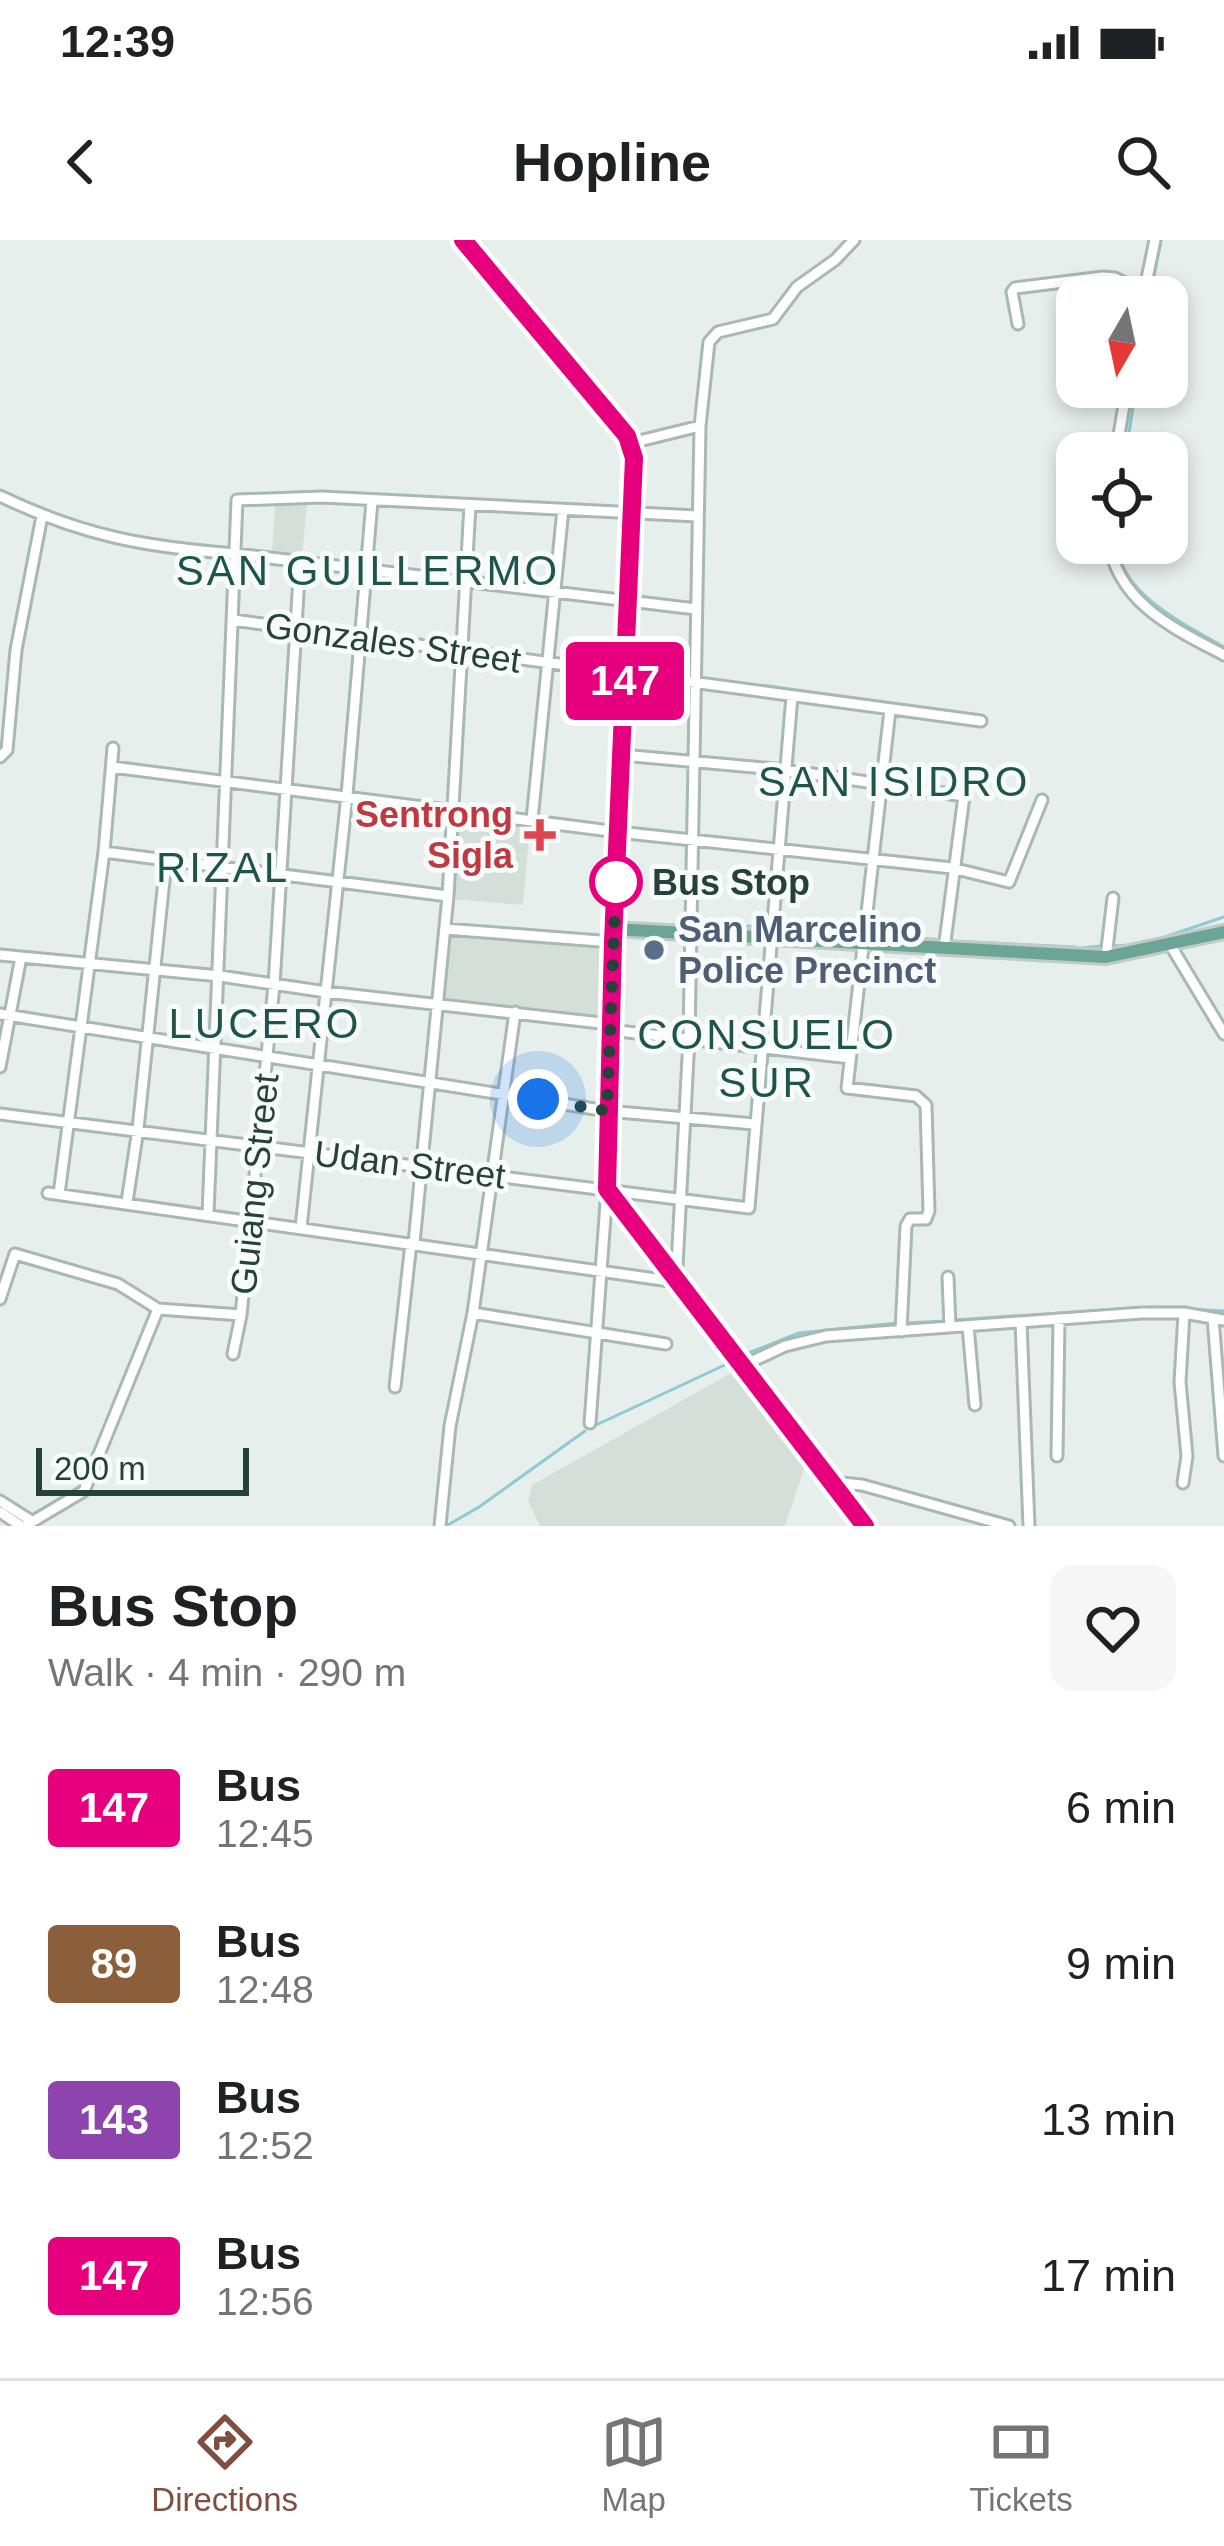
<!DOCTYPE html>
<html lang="en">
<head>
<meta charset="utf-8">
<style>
  body { margin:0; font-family:Arial,sans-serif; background:#f6f6f6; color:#202124; height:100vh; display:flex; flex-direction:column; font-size:45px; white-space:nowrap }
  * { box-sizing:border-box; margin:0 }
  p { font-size:39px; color:#757577 }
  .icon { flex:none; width:66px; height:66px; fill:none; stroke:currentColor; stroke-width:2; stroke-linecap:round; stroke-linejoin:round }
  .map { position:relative; height:1286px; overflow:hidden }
  .drawer { display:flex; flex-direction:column; background:#fff; flex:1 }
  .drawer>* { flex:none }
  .badge { padding:0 24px; border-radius:9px; font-size:42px; line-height:78px }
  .needle { width:78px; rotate:189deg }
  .fabs { position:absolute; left:1056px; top:36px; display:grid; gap:24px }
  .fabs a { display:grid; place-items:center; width:132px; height:132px; border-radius:24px; background:#fff; box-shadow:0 6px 18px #0003; font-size:60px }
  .scale { position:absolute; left:36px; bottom:30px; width:213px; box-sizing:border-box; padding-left:12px; border:6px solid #24423a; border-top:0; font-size:33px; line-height:42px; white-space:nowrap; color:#24423a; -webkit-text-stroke:9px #f7fbf9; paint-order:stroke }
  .you { position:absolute; width:60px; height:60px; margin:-30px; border:9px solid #fff; border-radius:50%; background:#1a73e8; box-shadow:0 0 0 18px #1a73e833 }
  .map>.badge { position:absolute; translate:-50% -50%; box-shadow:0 0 0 6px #fff }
  .round { display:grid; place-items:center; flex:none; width:126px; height:126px; border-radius:24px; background:#f6f6f6 }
  .summary { display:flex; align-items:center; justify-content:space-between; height:204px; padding:0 48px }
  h1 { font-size:57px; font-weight:600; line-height:90px }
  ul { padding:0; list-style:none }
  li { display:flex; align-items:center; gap:36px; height:156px; padding:0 48px }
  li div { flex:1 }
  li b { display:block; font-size:45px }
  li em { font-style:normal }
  li .badge { min-width:132px; font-weight:700; text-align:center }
  .status { display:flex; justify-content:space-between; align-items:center; height:84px; padding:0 60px; background:#fff; direction:ltr }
  .status svg { height:33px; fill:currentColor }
  header { display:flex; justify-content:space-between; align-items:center; height:156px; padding:0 48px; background:#fff; font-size:54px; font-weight:600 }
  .tabs { display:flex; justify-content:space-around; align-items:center; height:168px; border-top:3px solid #e0e0e0; background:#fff; font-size:33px; color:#757577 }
  .tabs a { display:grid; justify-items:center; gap:6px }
  .tabs .current { color:#7f4e3f }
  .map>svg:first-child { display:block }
  .built { fill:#d4dfda }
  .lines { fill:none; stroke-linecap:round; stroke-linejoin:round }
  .stream { stroke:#8ec9d4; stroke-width:3 }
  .minor-casing { stroke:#a8b8b2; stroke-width:15 }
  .major-casing { stroke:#c2cac8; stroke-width:18 }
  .minor { stroke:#fff; stroke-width:9 }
  .major { stroke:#6aa596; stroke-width:12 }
  .line-casing { stroke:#fff; stroke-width:27 }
  .line { stroke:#e6007e; stroke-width:18 }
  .walk { stroke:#24423a; stroke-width:12; stroke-dasharray:0 21.6 }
  .health-dot { fill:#e0444e; stroke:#f7fbf9; stroke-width:4.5 }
  .stop-dot { fill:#fff; stroke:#e6007e; stroke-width:6 }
  .service-dot { fill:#5c6f8a; stroke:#f7fbf9; stroke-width:4.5 }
  .labels { text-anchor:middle; stroke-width:10; stroke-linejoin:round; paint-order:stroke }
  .street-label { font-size:36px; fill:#24423a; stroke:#f7fbf9 }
  .health-label { font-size:36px; font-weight:bold; fill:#be3a42; stroke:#f7fbf9; text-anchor:end }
  .stop-label { font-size:36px; font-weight:bold; fill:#24423a; stroke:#f7fbf9; text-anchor:start }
  .service-label { font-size:36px; font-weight:bold; fill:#4e5e75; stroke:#f7fbf9; text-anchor:start }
  .quarter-label { font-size:42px; letter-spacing:3px; fill:#1f5548; stroke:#f7fbf9 }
</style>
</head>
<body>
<div class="status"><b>12:39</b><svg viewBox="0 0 49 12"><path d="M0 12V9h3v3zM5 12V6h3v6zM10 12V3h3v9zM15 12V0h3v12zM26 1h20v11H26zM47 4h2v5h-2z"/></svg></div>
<header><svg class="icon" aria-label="back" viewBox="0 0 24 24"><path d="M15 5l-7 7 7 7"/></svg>Hopline<svg class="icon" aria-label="search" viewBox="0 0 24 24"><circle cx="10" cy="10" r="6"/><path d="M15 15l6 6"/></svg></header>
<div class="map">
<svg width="1224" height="1286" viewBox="0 0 1224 1286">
  <rect width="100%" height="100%" fill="#e6efeb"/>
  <path class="built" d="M275,263L307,265L302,315L272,314Z
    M460,578L530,584L523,665L452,659Z
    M452,694L606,705L601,778L445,760Z
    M733,1132L807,1220L785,1286H540L528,1261L532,1245Z"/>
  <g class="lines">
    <path class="stream" d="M1150,57L1161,0
      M1126,213L1136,147
      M1116,303C1122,356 1183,383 1224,407
      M698,684L767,687
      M775,687L811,689
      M820,689L860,693
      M869,694L943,700
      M949,701L1075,707
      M1147,703L1224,677
      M1112,706L1132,705
      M1082,708L1100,706
      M954,1080L1154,1067L1224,1071
      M906,1083L945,1081
      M743,1115L799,1093L897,1083
      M594,1186L727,1124
      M446,1286L479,1267L585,1191"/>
    <g class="minor-casing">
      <path id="minor" d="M1144,53L1155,0
        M1018,84L1012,52L1015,48L1103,37L1115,38L1144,52
        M631,203L700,186
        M1116,213L1127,147
        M0,256C83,296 145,307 236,314L696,369
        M1109,303C1119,364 1175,389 1224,415
        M233,380L981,481
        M890,470L847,848L916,856L926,865L929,971L926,979H910L906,986L901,1091
        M622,515L785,530L964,556L944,709
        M0,517L7,510L16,410L42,276
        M112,527L618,592L952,628L1009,642L1042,560
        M532,580L563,269
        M104,612L448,656
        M445,689L613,702
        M1171,706L1224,794
        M0,715L220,736L326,752L610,784
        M1106,717L1113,658
        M0,774L607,871L754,884
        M610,790L850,818
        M0,827L21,717
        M0,874L749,968L792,456
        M48,953L677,1042
        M59,954L104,612L113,508
        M127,962L138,889L166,621
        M208,974L237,260L322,257L697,276
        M301,988L347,555L372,261
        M414,1003L448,656L470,265
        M673,1036L677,1026L689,798L700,186L709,102L718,92L773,79L797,47L835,20L854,0
        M948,1037L950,1087
        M0,1059L15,1014L118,1044L158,1069
        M473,1073L666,1104
        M1213,1078L1224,1216
        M1021,1082L1029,1286
        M968,1086L975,1165
        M233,1114L241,1075
        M742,1126L785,1106L826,1096L1142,1073H1184L1224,1080
        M395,1147L411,1003
        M590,1183L607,949
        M1057,1216L1059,1079
        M831,1242L862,1245L1009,1286
        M1183,1243L1187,1216L1180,1142L1184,1073
        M0,1261L30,1280
        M0,1272L21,1286
        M25,1286L84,1251L158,1069L241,1075L274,745L300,321
        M440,1286L450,1186L473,1073L515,772"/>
    </g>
    <g class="major-casing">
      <path id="major" d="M463,0L627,196L634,218L613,689L607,949L865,1286
        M613,689L1106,717L1224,692"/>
    </g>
    <use href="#minor" class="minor"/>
    <use href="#major" class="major"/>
  </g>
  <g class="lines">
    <g class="line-casing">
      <path id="line" d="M463,0L627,196L634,218L613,702L607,949L865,1286"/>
    </g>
    <use href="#line" class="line"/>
    <path class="walk" d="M538,859L607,871L616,642"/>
  </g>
  <path class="health-dot" d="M534 577h12v12h12v12h-12v12h-12v-12h-12v-12h12z"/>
  <circle class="stop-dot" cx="616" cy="642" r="24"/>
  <circle class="service-dot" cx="654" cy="710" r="12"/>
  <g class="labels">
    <g class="street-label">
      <text transform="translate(393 402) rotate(8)" y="13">Gonzales Street</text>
      <text transform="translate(410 924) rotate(7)" y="13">Udan Street</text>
      <text transform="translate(254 944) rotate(-84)" y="13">Guiang Street</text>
    </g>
    <g class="health-label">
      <text x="513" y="587">Sentrong<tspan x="513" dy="41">Sigla</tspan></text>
    </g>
    <g class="stop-label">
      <text x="652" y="655">Bus Stop</text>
    </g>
    <g class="service-label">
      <text x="678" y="702">San Marcelino<tspan x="678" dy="41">Police Precinct</tspan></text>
    </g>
    <g class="quarter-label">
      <text x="368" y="345">SAN GUILLERMO</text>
      <text x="894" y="556">SAN ISIDRO</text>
      <text x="223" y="642">RIZAL</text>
      <text x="265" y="798">LUCERO</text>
      <text x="767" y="809">CONSUELO<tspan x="767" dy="48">SUR</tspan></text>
    </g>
  </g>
</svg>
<div class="fabs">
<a><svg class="needle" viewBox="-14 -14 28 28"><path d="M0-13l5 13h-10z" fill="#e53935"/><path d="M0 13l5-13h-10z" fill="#757577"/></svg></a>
<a><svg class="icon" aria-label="locate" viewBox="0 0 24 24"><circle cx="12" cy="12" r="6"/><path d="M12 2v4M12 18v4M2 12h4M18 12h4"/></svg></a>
</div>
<div class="scale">200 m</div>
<div class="you" style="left:538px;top:859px"></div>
<b class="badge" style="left:625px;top:441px;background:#e6007e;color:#fff">147</b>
</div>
<section class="drawer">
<div class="summary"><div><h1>Bus Stop</h1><p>Walk · 4 min · 290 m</p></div><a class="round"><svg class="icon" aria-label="heart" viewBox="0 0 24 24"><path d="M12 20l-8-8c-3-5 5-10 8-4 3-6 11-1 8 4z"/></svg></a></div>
<ul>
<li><span class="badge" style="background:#e6007e;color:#fff">147</span><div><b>Bus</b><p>12:45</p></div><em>6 min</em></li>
<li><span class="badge" style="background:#8b5e3c;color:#fff">89</span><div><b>Bus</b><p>12:48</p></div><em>9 min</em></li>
<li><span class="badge" style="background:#8e44ad;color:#fff">143</span><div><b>Bus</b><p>12:52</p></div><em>13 min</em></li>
<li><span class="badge" style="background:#e6007e;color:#fff">147</span><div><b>Bus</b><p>12:56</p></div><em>17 min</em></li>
</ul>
</section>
<nav class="tabs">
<a class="current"><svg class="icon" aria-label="directions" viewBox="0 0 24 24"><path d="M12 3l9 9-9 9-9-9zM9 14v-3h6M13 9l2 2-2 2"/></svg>Directions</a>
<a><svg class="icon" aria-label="map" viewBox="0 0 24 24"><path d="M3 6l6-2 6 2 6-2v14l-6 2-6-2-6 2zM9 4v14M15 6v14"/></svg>Map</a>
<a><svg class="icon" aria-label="tickets" viewBox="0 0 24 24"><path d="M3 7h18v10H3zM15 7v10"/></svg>Tickets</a>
</nav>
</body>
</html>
